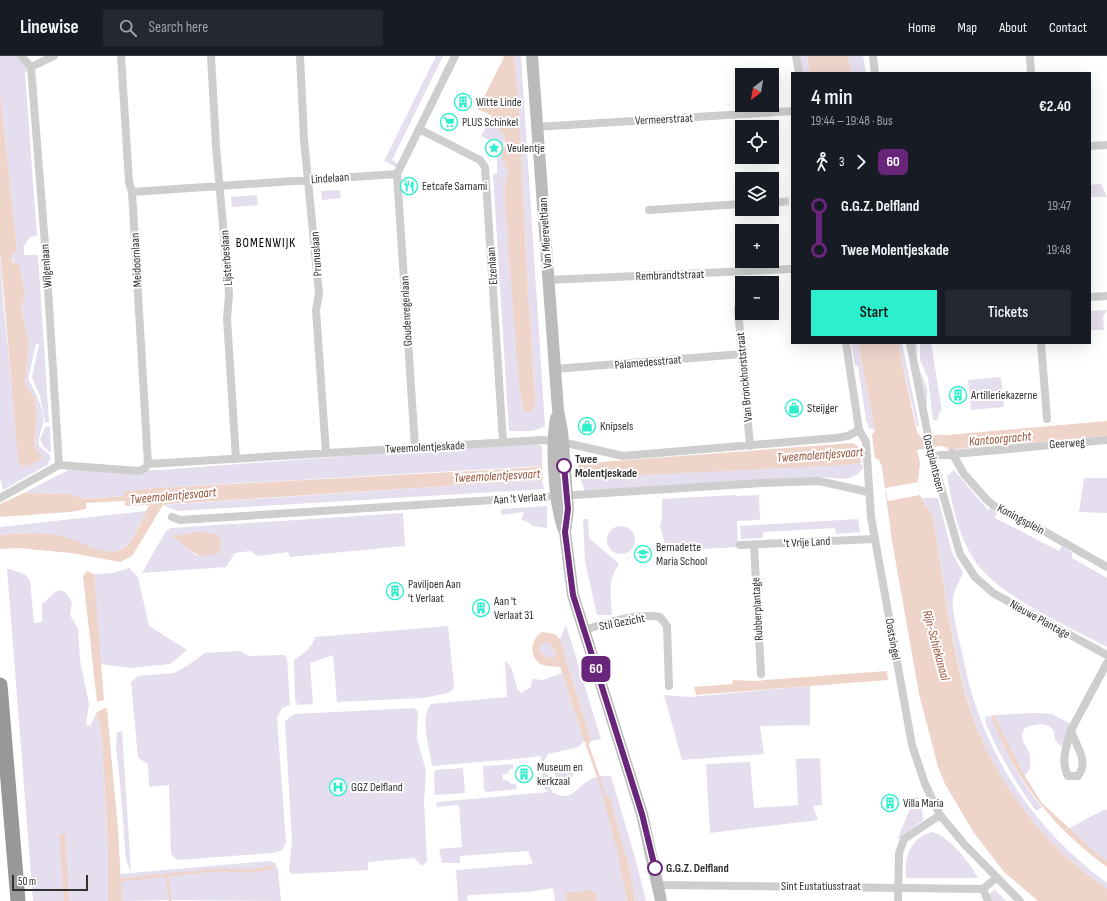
<!DOCTYPE html>
<html lang="en">
<head>
<meta charset="utf-8">
<style>
  body { margin:0; font-family:"Sofia Sans Condensed",sans-serif; background:#242831; color:#f1f3f6; height:100vh; display:flex; flex-direction:column; font-size:15px; white-space:nowrap }
  * { box-sizing:border-box; margin:0 }
  p { font-size:13px; color:#9ea1a6 }
  .icon { flex:none; width:22px; height:22px; fill:none; stroke:currentColor; stroke-width:2; stroke-linecap:round; stroke-linejoin:round }
  .map { position:relative; flex:1; overflow:hidden }
  .drawer { position:absolute; left:791px; top:16px; width:300px; height:272px; display:flex; flex-direction:column; background:#171b24; border-radius:0px; box-shadow:0 4px 16px #0002 }
  .drawer>* { flex:none }
  .badge { padding:0 8px; border-radius:6px; font-size:14px; line-height:26px }
  .needle { width:26px; rotate:211deg }
  .controls { position:absolute; left:735px; top:12px; display:grid; gap:8px }
  .controls a { display:grid; place-items:center; width:44px; height:44px; border-radius:0px; background:#171b24; box-shadow:0 4px 16px #0002; font-size:20px }
  .scale { position:absolute; left:12px; bottom:10px; width:76px; box-sizing:border-box; padding-left:4px; border:2px solid #313131; border-top:0; font-size:11px; line-height:14px; white-space:nowrap; color:#313131; -webkit-text-stroke:3px #fff; paint-order:stroke }
  .map>.badge { position:absolute; translate:-50% -50%; box-shadow:0 0 0 2px #fff }
  .legs { display:flex; align-items:center; gap:6px; height:44px; padding:0 20px; font-size:13px }
  .legs p { margin-inline-start:auto }
  .summary { display:flex; align-items:center; justify-content:space-between; height:68px; padding:0 20px }
  h1 { font-size:22px; font-weight:600; line-height:30px }
  .action { display:flex; gap:8px; margin-top:auto; padding:8px 20px }
  .action a { flex:1; height:46px; border-radius:0px; background:#2befcd; color:#111; font-size:16px; font-weight:600; line-height:46px; text-align:center }
  .action a+a { background:#242831; color:#f1f3f6 }
  ul { padding:0 20px; list-style:none }
  li { display:flex; align-items:center; gap:14px; height:44px; font-size:15px }
  li i { display:grid; place-items:center; width:6px; height:100%; margin:0 5px; background:currentColor }
  li i::after { content:''; width:10px; height:10px; margin:-5px; border:3px solid; border-radius:50%; background:#171b24 }
  li p { margin-inline-start:auto }
  li:first-child i { background:linear-gradient(#0000 50%,currentColor 0) }
  li:last-child i { background:linear-gradient(currentColor 50%,#0000 0) }
  header { display:flex; align-items:center; gap:24px; box-sizing:border-box; height:56px; padding:0 20px; background:#171b24; border-bottom:1px solid #363941 }
  header strong { font-size:19px }
  nav { display:flex; gap:22px; margin-inline-start:auto; font-size:14px }
  .search { width:280px; height:36px; background:#242831; display:flex; align-items:center; gap:10px; box-sizing:border-box; padding:0 14px; border-radius:0px; color:#9ea1a6; font-size:15px }
  .map>svg:first-child { display:block }
  .green { fill:#e4deee; fill-rule:evenodd }
  .water { fill:#efd4ca; fill-rule:evenodd }
  .pier { fill:#fff }
  .lines { fill:none; stroke-linecap:round; stroke-linejoin:round }
  .stream { stroke:#efd4ca; stroke-width:3 }
  .canal { stroke:#efd4ca; stroke-width:11 }
  .street-tunnel { stroke:#d6d6d6; stroke-width:8; stroke-dasharray:8 4; stroke-linecap:butt }
  .street { stroke:#cecece; stroke-width:8 }
  .secondary { stroke:#bbb; stroke-width:12 }
  .highway { stroke:#989898; stroke-width:15 }
  .line-1-casing { stroke:#fff; stroke-width:9 }
  .line-1 { stroke:#68257a; stroke-width:6 }
  .stop-1-dot { fill:#fff; stroke:#68257a; stroke-width:2 }
  .labels { text-anchor:middle; stroke-width:4; stroke-linejoin:round; paint-order:stroke }
  .poi-label { font-size:12px; fill:#313131; stroke:#fff; text-anchor:start }
  .street-label { font-size:12px; fill:#313131; stroke:#fff }
  .stop-label { font-size:12px; font-weight:bold; fill:#313131; stroke:#fff; text-anchor:start }
  .neighbourhood-label { font-size:13px; letter-spacing:1px; fill:#000; stroke:#fff }
  .water-label { font-size:13px; font-style:italic; fill:#995439; stroke:#fff }
</style>
</head>
<body>
<header>
<strong>Linewise</strong>
<div class="search"><svg class="icon" aria-label="search" viewBox="0 0 24 24"><circle cx="10" cy="10" r="6"/><path d="M15 15l6 6"/></svg>Search here</div>
<nav><a>Home</a><a>Map</a><a>About</a><a>Contact</a></nav>
</header>
<div class="map">
<svg width="1107" height="845" viewBox="0 0 1107 845">
  <rect width="100%" height="100%" fill="#fff"/>
  <path class="green" d="M0,0H17L28,15L25,16L37,180L30,181L24,190V199H38L49,366L45,367L40,340L32,321L39,288H36L28,323C35,336 45,353 43,368C41,376 38,382 39,390L50,399L51,402L47,409L3,434L0,422V196L3,244L20,408L40,398L34,391L37,358L35,344L25,327L29,287L21,251L25,239L19,209L13,206L12,199L17,193L0,35Z
    M436,0H443L392,104L398,108L396,111L384,105Z
    M514,0H521L545,370C535,377 521,375 509,375L493,118H497V89L481,80L492,60L495,61L499,67V74L504,79L503,106L508,115L504,132L522,347L535,344L529,247L527,240L528,235L518,38Z
    M800,0H807L810,17H802Z
    M848,0H863L866,17H851Z
    M1101,128L1107,141H1090V129Z
    M340,134L341,142L322,144L321,135Z
    M257,139L258,149L232,151L231,141Z
    M1107,254L1103,261L1104,274H1090V255Z
    M851,287H858L875,374L869,372L866,364L858,310L855,311Z
    M898,287H902L919,369L917,371Z
    M913,287H917V307L927,332V357Z
    M920,287H931L942,355L939,357L938,364H933L928,322L920,304Z
    M1001,321L1004,351L971,354L968,324Z
    M50,370L51,397L44,391L40,384L45,371Z
    M536,386L542,391V410L157,432L125,435V440L85,443L69,438L24,437L68,414H159Z
    M860,407L863,411C855,426 838,423 824,421L585,435L580,422Z
    M954,414L988,454L991,452L997,457L995,462L1059,495L1062,490L1072,497V502L1107,522V591C1068,570 1004,543 977,508C959,484 952,449 947,420Z
    M1084,422H1107V457L1079,456Z
    M542,424L544,433L177,455L163,449Z
    M735,439L736,440L759,439L760,464L737,465L738,491L667,495L660,470L662,463V443Z
    M922,442H938L952,496L963,517C960,524 954,534 953,542C951,554 959,583 962,596C979,691 1029,769 1107,827V833C1045,790 994,728 971,655C951,592 944,525 933,461Z
    M547,450V472L533,470L526,465L521,464L524,456L501,459V453Z
    M146,455C141,465 131,490 121,494C106,501 67,482 49,479C33,477 16,477 0,479V471Z
    M403,457L405,490L290,501L288,496L258,500L250,495L235,497L226,511L142,517L166,475L171,472ZM172,480L214,499H196Z
    M583,463H588L589,482L619,508C607,524 611,541 612,559H597L585,505Z
    M858,463L860,476L836,478L835,472L763,476V482L741,483L740,470Z
    M607 484a14 14 0 1 1 28 0a14 14 0 1 1-28 0Z
    M7,512L26,519L30,525L34,567L42,566V548C49,544 51,537 59,534L65,536L72,546L70,559L78,573L80,604L89,648L86,668L90,670L97,656L102,684L108,794V845H33Z
    M129,512L138,521L149,570L187,594L170,608L132,612L100,608L94,518L114,517Z
    M566,569L601,683L591,685L560,583Z
    M448,570L454,628L453,633L448,637L423,642L337,646L333,599L310,607L313,648L298,649L295,644L294,604C303,597 312,593 315,581Z
    M546,586L550,587L556,599L552,602H548L539,595L541,587Z
    M240,595L249,600L284,599L287,602L290,649L282,652L277,662L286,787L282,794L272,797L177,804L171,798L169,729L149,731L148,708L138,702L131,626L138,620L174,617L187,610L205,597Z
    M505,605C517,614 512,629 521,637L531,631L532,623L543,624L562,617L584,685L579,691L548,698L544,705L552,736C572,748 577,730 591,723C598,719 604,720 611,720L636,805L646,845H635L629,811L609,741L627,845H597L596,838H565L566,845H555L553,832L529,836L470,839L467,840L468,845H458L456,814L533,808L528,795L460,800V807H442L439,793L462,791L459,749L436,751L437,746L548,736L543,731L541,700L516,703L432,710C430,692 419,664 431,648L507,641Z
    M810,630V669L760,670L764,698L682,704L664,639L689,641Z
    M414,652L418,656L417,682L426,715L424,746L427,805L422,810L414,802L368,806V814L292,818L289,815L292,784L285,666L289,661L295,658Z
    M1036,657L1052,658L1074,670L1065,692C1057,688 1054,685 1054,675C1047,665 1034,668 1025,672C1018,682 1025,687 1029,696C1031,701 1030,707 1030,712L1025,720L994,659Z
    M991,660C1004,691 1020,726 1042,751L1036,755C1015,726 999,698 985,666L986,665L985,661Z
    M122,675L131,815L126,804L120,726L116,692L117,676Z
    M820,702L822,749L813,750L818,764L710,777L706,708L750,706L754,752L798,749L796,703Z
    M513,708V713H510L507,718H503V724H507L511,728H516L517,733L487,736L484,734L483,710Z
    M555 717a9 9 0 1 1 18 0a9 9 0 1 1-18 0Z
    M463,712L465,737L435,739L434,716L436,714Z
    M915,741H918L922,753L923,764L897,784Z
    M1103,754H1107V811L1094,801L1067,776L1070,772Z
    M932,776C949,780 970,807 978,822H906C904,801 911,781 932,776Z
    M268,805L275,807L278,814L281,845L172,844L122,845L120,818Z
    M994,833L1006,845H991L989,839Z"/>
  <path class="water" d="M502,0H514L518,38L528,235L527,240L529,247L535,344V351L531,356L524,355L519,330L504,132L508,115L503,106L501,96L505,90L504,79L499,74C499,60 489,59 478,53L504,1Z
    M807,0H848L851,17H810Z
    M0,35L17,193L12,199V206L19,208L25,239L21,252L29,287L25,327L35,344L37,358L34,391L40,398L41,402L38,405L25,411L19,408L18,402L0,196Z
    M858,287H898L917,376L922,382L923,390L917,394L920,407L918,426L920,439L933,461C944,525 951,595 971,656C996,729 1045,790 1107,833V845H1038L1004,816L974,777L945,728L938,711L919,638L892,485L882,411L879,404L875,402L863,404L860,407L842,409L542,424L170,448L163,449L132,500L120,506L71,497L18,492L0,493V479C24,477 53,475 76,485C88,489 110,501 123,493C133,487 143,461 149,449L125,450V445L86,447V453L70,456L0,461V448L24,437L69,438L85,443L125,440L124,435L157,432L507,413L853,387L861,392L872,387V379L875,374Z
    M1107,365V380L948,394L947,388H938L937,380Z
    M198,476L217,478L221,484L220,496C197,507 189,492 172,480Z
    M87,515L94,518L104,644L97,646L83,520Z
    M542,576L555,578L560,583L591,685L590,687L587,688L584,685L560,611C554,610 546,611 541,608C528,600 531,583 542,576ZM546,586L550,587L556,599L552,602H548L539,595L541,588Z
    M887,615L888,624L696,639L694,631L732,628L733,624L753,625Z
    M105,652L107,653L108,664L118,773L122,845H108V794L102,684L97,656Z
    M994,659L1025,720L1042,747L1097,798L1107,804V811C1051,770 1016,724 991,660Z
    M603,740H609L629,811L635,845H627L618,799Z
    M59,778H65L69,845H64Z
    M592,834L596,838L597,845H566L565,837Z"/>
  <path class="pier" d="M872,379L875,404L864,406L862,409L857,387L862,390L870,386V380Z
    M578,406L579,424L543,426L542,408Z
    M918,426L920,439L888,445L885,432Z"/>
  <g class="lines">
    <path class="stream" d="M587,688L605,740
      M167,819L217,814L254,815L272,811
      M121,824L167,819L170,844"/>
    <path class="canal" d="M909,390L940,384L951,387"/>
    <path class="street-tunnel" d="M781,146L792,145"/>
    <path class="street" d="M21,0L31,11
      M121,0L129,126L132,136L148,408
      M211,0L216,90L229,238L227,263L236,403
      M300,0L304,83L319,238L316,254L326,397
      M796,0L799,17
      M873,0L875,17
      M1030,0L1031,17
      M31,11L46,201L59,409
      M31,11L54,0
      M536,71L792,55
      M419,73L480,104L485,111L503,386
      M1090,90L1107,89
      M397,118L415,391
      M132,136L397,118L455,0
      M772,146H781
      M649,154L742,148
      M548,224L792,213
      M1090,241L1107,240
      M738,253L750,390
      M846,287L859,374L866,386L871,461L912,689L925,728L940,759L965,789L1020,845
      M910,287L932,400L960,498L975,521L993,537L1107,599
      M1041,287L1047,363
      M555,313L742,298
      M952,397L964,418L987,444L997,452L1035,470L1107,511
      M932,400L1107,384
      M0,442L59,409L139,415L144,413L148,408L542,384L562,386L623,400L835,382L848,380L859,374
      M172,461L180,464L762,427L819,425L868,436
      M740,489L875,483
      M754,489L761,618
      M584,574C608,567 635,557 660,561L667,570L669,630
      M1071,674C1075,690 1090,704 1078,720H1068C1060,705 1067,689 1071,674Z
      M1071,674L1107,607
      M659,829L983,833
      M983,833L996,822
      M983,833L988,845
      M898,845L899,797L904,783L940,759"/>
    <path class="secondary" d="M532,0L558,354L562,375L568,453L565,476L573,539L642,758L661,845
      M556,362C551,392 554,443 563,472"/>
    <path class="highway" d="M0,629L18,845"/>
  </g>
  <g class="lines">
    <g class="line-1-casing">
      <path id="line-1" d="M564,410L568,453L565,476L573,539L642,758L655,812"/>
    </g>
    <use href="#line-1" class="line-1"/>
  </g>
  <defs>
    <g id="building-ring" transform="scale(0.9)"><circle r="9.5" fill="#fff" stroke="#2befcd" stroke-width="1.5"/><path d="M-4-6H4V6H1V3H-1V6H-4ZM-2.5-4.3h1.7v1.8h-1.7ZM.8-4.3h1.7v1.8H.8ZM-2.5-1h1.7V.8h-1.7ZM.8-1h1.7V.8H.8Z" fill="#2befcd"/></g>
    <g id="supermarket-ring" transform="scale(0.9)"><circle r="9.5" fill="#fff" stroke="#2befcd" stroke-width="1.5"/><path d="M-6-5.5h2.5l.6 2H6L4.5 2H-2.5L-4.4-4H-6ZM-1.5 3.2a1.3 1.3 0 1 0 .1 0ZM3 3.2a1.3 1.3 0 1 0 .1 0Z" fill="#2befcd"/></g>
    <g id="sight-ring" transform="scale(0.9)"><circle r="9.5" fill="#fff" stroke="#2befcd" stroke-width="1.5"/><path d="M0-6L1.8-2.2L6-1.7L2.9 1.2L3.7 5.4L0 3.3L-3.7 5.4L-2.9 1.2L-6-1.7L-1.8-2.2Z" fill="#2befcd"/></g>
    <g id="restaurant-ring" transform="scale(0.9)"><circle r="9.5" fill="#fff" stroke="#2befcd" stroke-width="1.5"/><path d="M-5-6h1v4h1v-4h1v4h1v-4h1v5L-1.5 .5V6h-2V.5L-5-1ZM5-6V6H3V1.5H1.5Q1.5-4 5-6Z" fill="#2befcd"/></g>
    <g id="shop-ring" transform="scale(0.9)"><circle r="9.5" fill="#fff" stroke="#2befcd" stroke-width="1.5"/><path d="M-5-2.5h2.3a2.7 3.5 0 0 1 5.4 0H5L5.5 6h-11ZM-1.5-2.5h3a1.5 2.3 0 0 0-3 0Z" fill="#2befcd"/></g>
    <g id="school-ring" transform="scale(0.9)"><circle r="9.5" fill="#fff" stroke="#2befcd" stroke-width="1.5"/><path d="M0-5L7-2L0 1L-7-2ZM-4 1L0 2.5L4 1V4Q0 6-4 4Z" fill="#2befcd"/></g>
    <g id="hospital-ring" transform="scale(0.9)"><circle r="9.5" fill="#fff" stroke="#2befcd" stroke-width="1.5"/><path d="M-5-5h3v3.5h4V-5h3V5h-3V1.5h-4V5h-3Z" fill="#2befcd"/></g>
  </defs>
  <g fill-rule="evenodd">
    <use href="#building-ring" x="463" y="46"/>
    <use href="#supermarket-ring" x="449" y="66"/>
    <use href="#sight-ring" x="494" y="92"/>
    <use href="#restaurant-ring" x="409" y="130"/>
    <use href="#building-ring" x="958" y="339"/>
    <use href="#shop-ring" x="794" y="352"/>
    <use href="#shop-ring" x="587" y="370"/>
    <use href="#school-ring" x="643" y="498"/>
    <use href="#building-ring" x="395" y="535"/>
    <use href="#building-ring" x="481" y="552"/>
    <use href="#building-ring" x="524" y="718"/>
    <use href="#hospital-ring" x="338" y="731"/>
    <use href="#building-ring" x="890" y="747"/>
  </g>
  <g class="stop-1-dot">
    <circle cx="564" cy="410" r="7"/>
    <circle cx="655" cy="812" r="7"/>
  </g>
  <g class="labels">
    <g class="poi-label">
      <text x="476" y="50">Witte Linde</text>
      <text x="462" y="70">PLUS Schinkel</text>
      <text x="507" y="96">Veulentje</text>
      <text x="422" y="134">Eetcafe Sarnami</text>
      <text x="971" y="343">Artilleriekazerne</text>
      <text x="807" y="356">Steijger</text>
      <text x="600" y="374">Knipsels</text>
      <text x="656" y="495">Bernadette<tspan x="656" dy="14">Maria School</tspan></text>
      <text x="408" y="532">Paviljoen Aan<tspan x="408" dy="14">'t Verlaat</tspan></text>
      <text x="494" y="549">Aan 't<tspan x="494" dy="14">Verlaat 31</tspan></text>
      <text x="537" y="715">Museum en<tspan x="537" dy="14">kerkzaal</tspan></text>
      <text x="351" y="735">GGZ Delfland</text>
      <text x="903" y="751">Villa Maria</text>
    </g>
    <g class="street-label">
      <text transform="translate(664 63) rotate(-3)" y="4">Vermeerstraat</text>
      <text transform="translate(330 122) rotate(-4)" y="4">Lindelaan</text>
      <text transform="translate(545 177) rotate(-94)" y="4">Van Miereveltlaan</text>
      <text transform="translate(316 198) rotate(-94)" y="4">Prunuslaan</text>
      <text transform="translate(226 202) rotate(-94)" y="4">Lijsterbeslaan</text>
      <text transform="translate(136 204) rotate(-93)" y="4">Meidoornlaan</text>
      <text transform="translate(46 210) rotate(-94)" y="4">Wilgenlaan</text>
      <text transform="translate(492 210) rotate(-94)" y="4">Elzenlaan</text>
      <text transform="translate(670 219) rotate(-2)" y="4">Rembrandtstraat</text>
      <text transform="translate(406 255) rotate(-93)" y="4">Goudenregenlaan</text>
      <text transform="translate(648 306) rotate(-5)" y="4">Palamedesstraat</text>
      <text transform="translate(744 321) rotate(-95)" y="4">Van Bronckhorststraat</text>
      <text transform="translate(1067 387) rotate(-4)" y="4">Geerweg</text>
      <text transform="translate(425 391) rotate(-3)" y="4">Tweemolentjeskade</text>
      <text transform="translate(934 407) rotate(76)" y="4">Oostplantsoen</text>
      <text transform="translate(520 442) rotate(-4)" y="4">Aan 't Verlaat</text>
      <text transform="translate(1021 463) rotate(28)" y="4">Koningsplein</text>
      <text transform="translate(807 486) rotate(-3)" y="4">'t Vrije Land</text>
      <text transform="translate(757 553) rotate(-93)" y="4">Rubberplantage</text>
      <text transform="translate(1040 563) rotate(29)" y="4">Nieuwe Plantage</text>
      <text transform="translate(622 566) rotate(-11)" y="4">Stil Gezicht</text>
      <text transform="translate(893 583) rotate(80)" y="4">Oostsingel</text>
      <text x="821" y="834">Sint Eustatiusstraat</text>
    </g>
    <g class="stop-label">
      <text x="575" y="407">Twee<tspan x="575" dy="14">Molentjeskade</tspan></text>
      <text x="666" y="816">G.G.Z. Delfland</text>
    </g>
    <g class="neighbourhood-label">
      <text x="266" y="191">BOMENWIJK</text>
    </g>
    <g class="water-label">
      <text transform="translate(1000 382) rotate(-5)" y="5">Kantoorgracht</text>
      <text transform="translate(820 398) rotate(-4)" y="5">Tweemolentjesvaart</text>
      <text transform="translate(497 419) rotate(-3)" y="5">Tweemolentjesvaart</text>
      <text transform="translate(173 439) rotate(-5)" y="5">Tweemolentjesvaart</text>
      <text transform="translate(937 589) rotate(75)" y="5">Rijn-Schiekanaal</text>
    </g>
  </g>
</svg>
<div class="controls">
<a><svg class="needle" viewBox="-14 -14 28 28"><path d="M0-13l5 13h-10z" fill="#e53935"/><path d="M0 13l5-13h-10z" fill="#9ea1a6"/></svg></a>
<a><svg class="icon" aria-label="locate" viewBox="0 0 24 24"><circle cx="12" cy="12" r="6"/><path d="M12 2v4M12 18v4M2 12h4M18 12h4"/></svg></a>
<a><svg class="icon" aria-label="layers" viewBox="0 0 24 24"><path d="M12 4l9 5-9 5-9-5zM3 14l9 5 9-5"/></svg></a>
<a>+</a>
<a>−</a>
</div>
<div class="scale">50 m</div>
<b class="badge" style="left:596px;top:613px;background:#68257a;color:#fff">60</b>
<section class="drawer">
<div class="summary"><div><h1>4 min</h1><p>19:44 – 19:48 · Bus</p></div><b>€2.40</b></div>
<div class="legs"><svg class="icon" aria-label="walk" viewBox="0 0 24 24"><circle cx="13" cy="4" r="2"/><path d="M13 8l-2 6 4 7M11 14l-3 7M7 12l3-4h3l4 4"/></svg>3<svg class="icon" aria-label="forward" viewBox="0 0 24 24"><path d="M9 5l7 7-7 7"/></svg><b class="badge" style="background:#68257a;color:#fff">60</b></div>
<ul>
<li><i style="color:#68257a"></i><b>G.G.Z. Delfland</b><p>19:47</p></li>
<li><i style="color:#68257a"></i><b>Twee Molentjeskade</b><p>19:48</p></li>
</ul>
<div class="action"><a>Start</a><a>Tickets</a></div>
</section>
</div>
</body>
</html>
